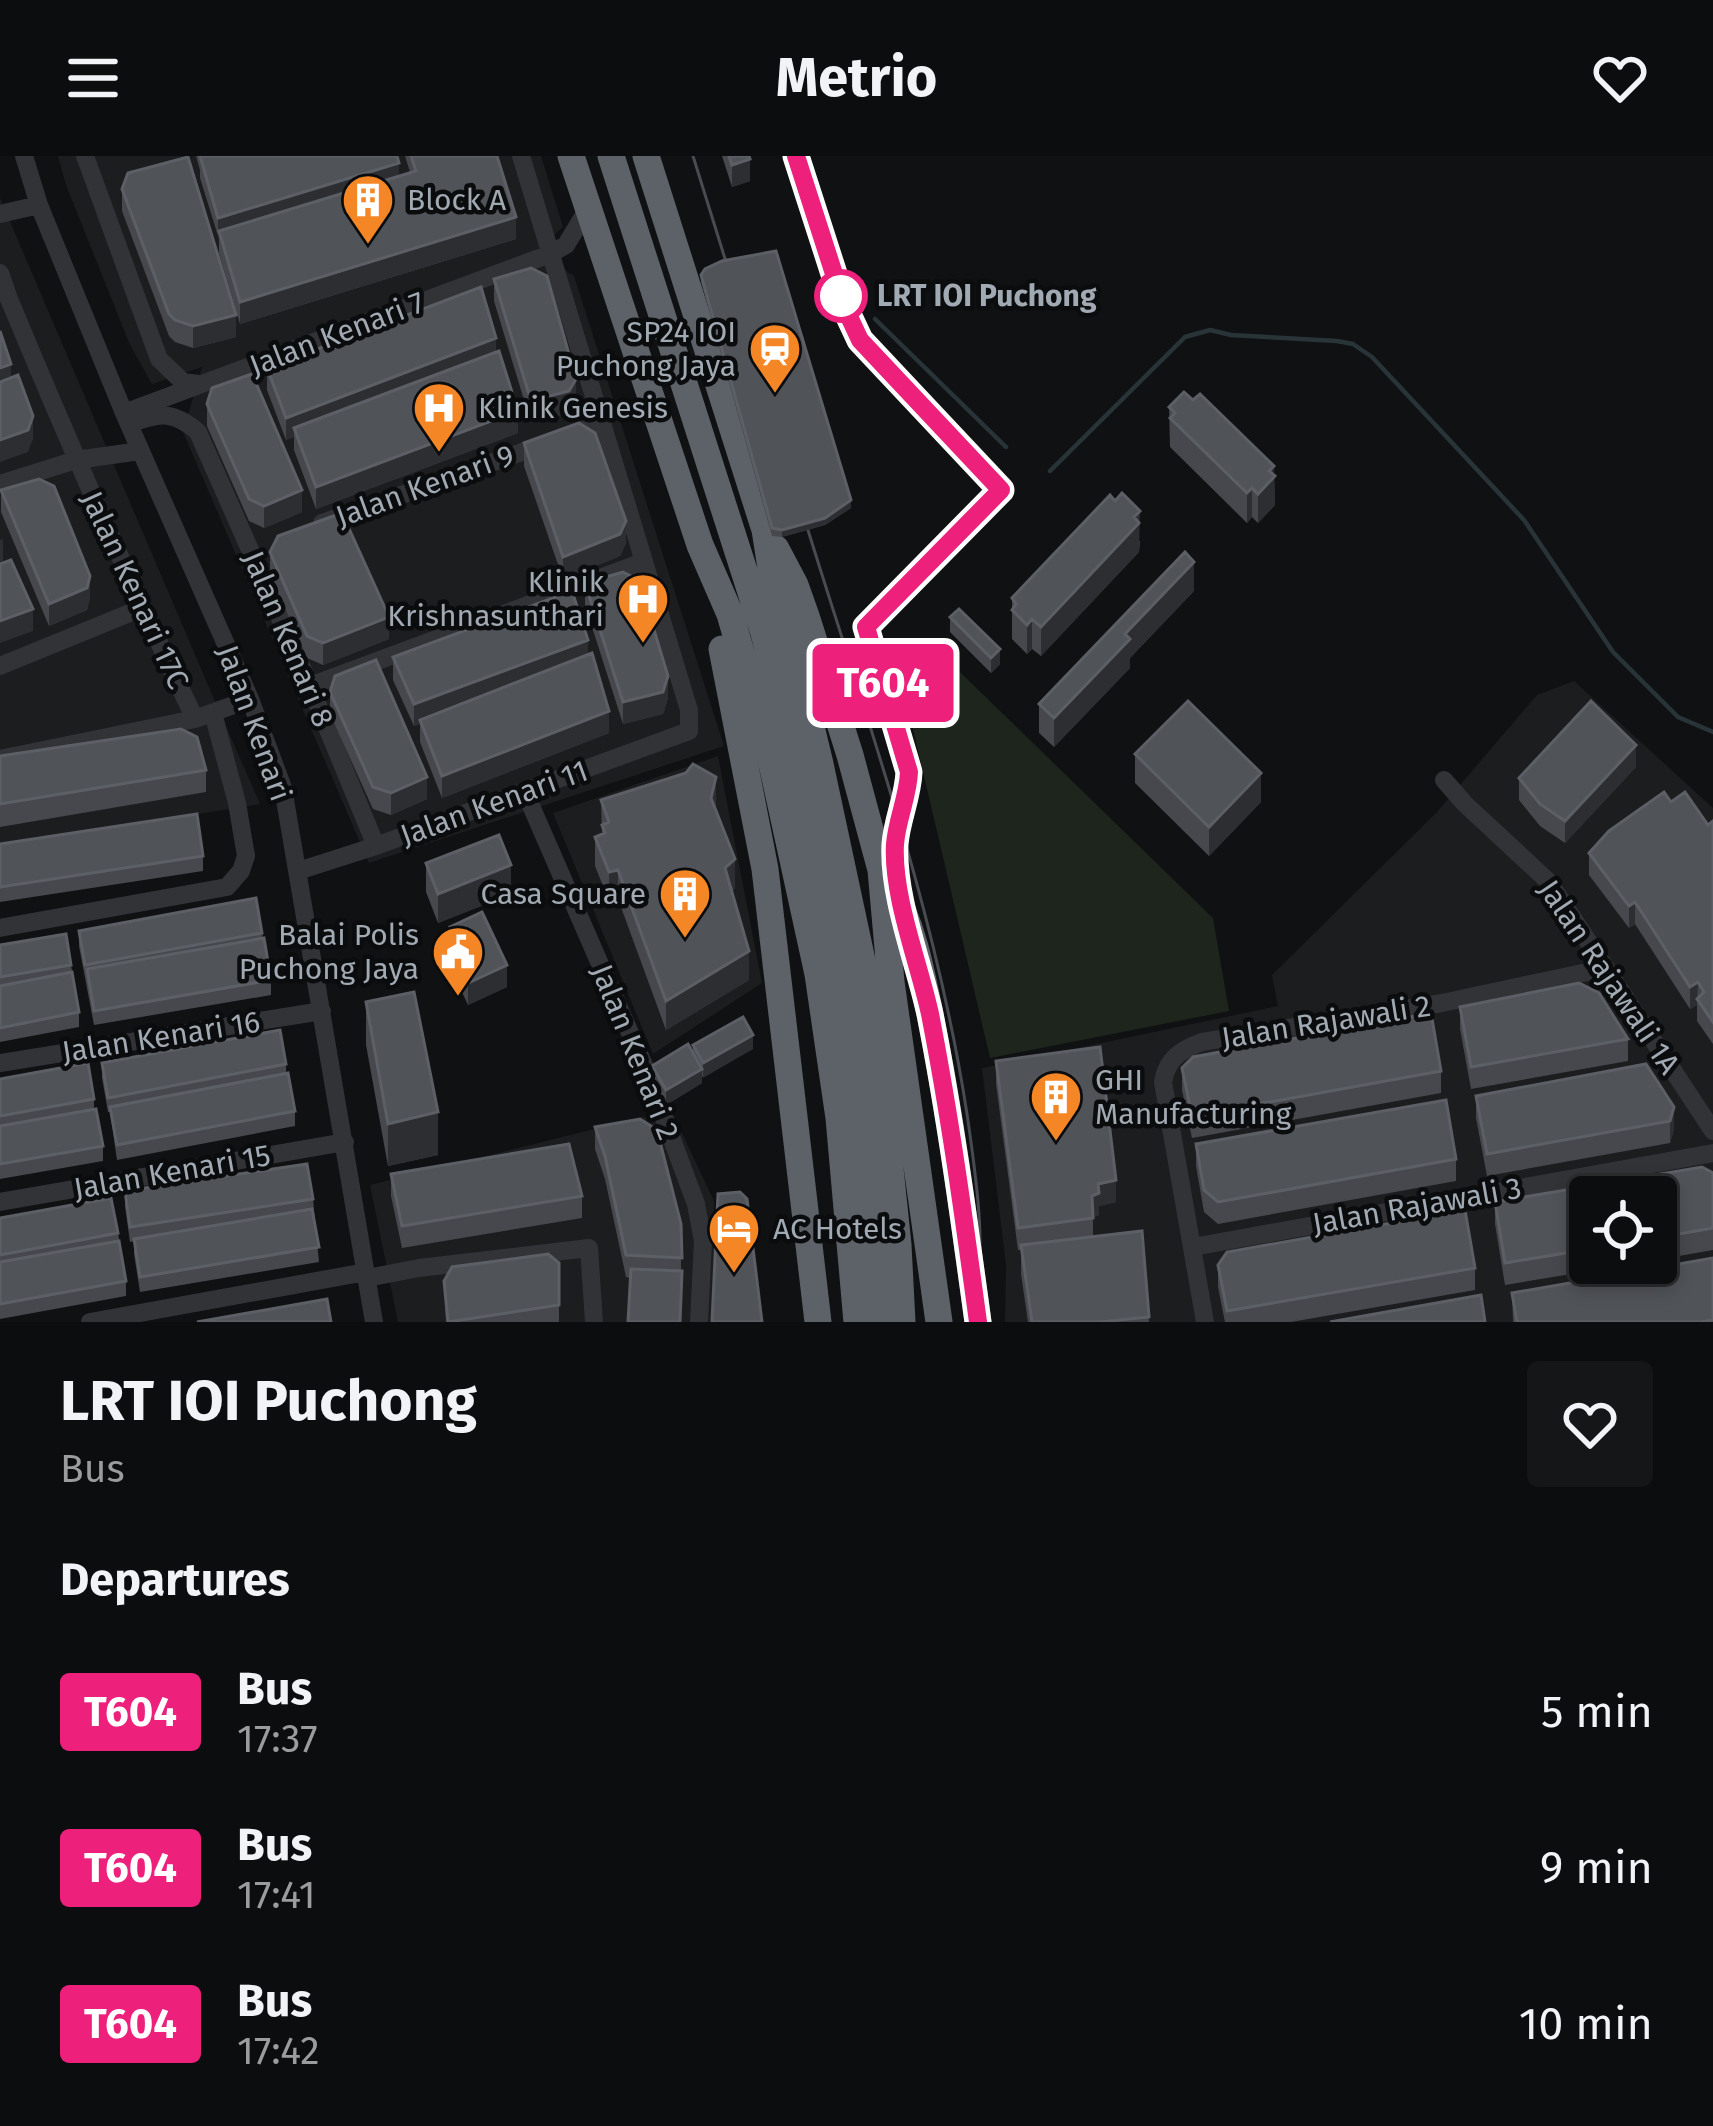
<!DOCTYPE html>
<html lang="en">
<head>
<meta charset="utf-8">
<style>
  body { margin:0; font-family:"Fira Sans",sans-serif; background:#151617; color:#f1f3f6; height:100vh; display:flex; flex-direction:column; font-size:45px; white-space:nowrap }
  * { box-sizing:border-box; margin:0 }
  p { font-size:39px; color:#9a9c9e }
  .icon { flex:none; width:66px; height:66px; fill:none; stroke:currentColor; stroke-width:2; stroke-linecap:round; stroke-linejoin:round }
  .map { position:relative; height:1166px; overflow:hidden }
  .sheet { display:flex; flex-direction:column; background:#0c0d0e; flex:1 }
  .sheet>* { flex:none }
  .badge { padding:0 24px; border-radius:9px; font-size:42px; line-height:78px }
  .fabs { position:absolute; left:1569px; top:1020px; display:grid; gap:24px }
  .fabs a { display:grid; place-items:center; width:108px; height:108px; border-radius:12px; background:#0c0d0e; box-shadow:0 6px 18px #0003,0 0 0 3px #2c2d2e; font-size:60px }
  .map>.badge { position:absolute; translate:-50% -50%; box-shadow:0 0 0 6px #fff }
  h2 { padding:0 60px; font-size:45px; line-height:108px }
  .round { display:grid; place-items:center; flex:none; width:126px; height:126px; border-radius:12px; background:#151617 }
  .summary { display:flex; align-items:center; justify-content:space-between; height:204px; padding:0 60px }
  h1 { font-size:57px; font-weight:700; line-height:90px }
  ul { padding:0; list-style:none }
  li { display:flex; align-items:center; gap:36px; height:156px; padding:0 60px }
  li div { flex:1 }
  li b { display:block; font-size:45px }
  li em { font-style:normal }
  li .badge { min-width:132px; font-weight:700; text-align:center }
  header { display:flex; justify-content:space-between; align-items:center; height:156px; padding:0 60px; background:#0c0d0e; font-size:54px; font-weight:700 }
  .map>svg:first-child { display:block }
  .built { fill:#1c1d1f; fill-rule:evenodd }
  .green { fill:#1d251d }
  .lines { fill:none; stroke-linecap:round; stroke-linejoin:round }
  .stream { stroke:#293438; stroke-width:4.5 }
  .minor { stroke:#313337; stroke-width:18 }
  .highway { stroke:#5d6268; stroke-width:27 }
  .tram { stroke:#484c50; stroke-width:3 }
  .wall { fill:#46484d }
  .shaded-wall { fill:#2c2e31 }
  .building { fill:#505358; stroke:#5c6066; stroke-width:3 }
  .line-casing { stroke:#fff; stroke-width:27 }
  .line { stroke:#ed207b; stroke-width:18 }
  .stop-dot { fill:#fff; stroke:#ed207b; stroke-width:6 }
  .labels { text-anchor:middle; stroke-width:9; stroke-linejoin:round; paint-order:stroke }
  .poi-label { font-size:30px; fill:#a1aab3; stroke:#0b0c0d; text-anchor:start }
  .stop-label { font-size:30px; font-weight:bold; fill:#a1aab3; stroke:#0b0c0d; text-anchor:start }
  .street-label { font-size:30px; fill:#a1aab3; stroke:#0b0c0d }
</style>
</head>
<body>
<header><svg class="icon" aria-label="menu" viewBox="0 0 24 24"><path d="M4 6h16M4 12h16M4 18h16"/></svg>Metrio<svg class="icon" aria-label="heart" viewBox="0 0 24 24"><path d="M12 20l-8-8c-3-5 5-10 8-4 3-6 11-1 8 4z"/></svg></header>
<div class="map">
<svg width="1713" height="1166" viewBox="0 0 1713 1166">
  <rect width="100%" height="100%" fill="#101112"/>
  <path class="built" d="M58,0H541L563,71L536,95L574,120L724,590L369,707L183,276L202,211L152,228L130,189L66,29Z
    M0,42L208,529L260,648L0,690Z
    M1574,525L1713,652V1166H1005L1006,1109L982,912L1278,850L1272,819L1436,657L1537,539ZM1590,1041H1656V1107H1590Z
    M718,600L762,827L653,898L553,657Z
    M671,954L714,1045L715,1166H398L370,1029Z"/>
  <path class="green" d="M925,482L1213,762L1229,855L990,902L895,496Z"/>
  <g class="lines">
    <path class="stream" d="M875,163L1006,291
      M1050,315L1185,181L1210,174L1231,179L1337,185L1353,188L1372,201L1524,364L1613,496L1678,561L1713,576"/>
    <path class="minor" d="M24,0L39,49L124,257L250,543L283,632L374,1166
      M85,0L159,203L183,226L198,228
      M0,58L39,49
      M0,117L9,143C68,285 129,425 195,563
      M124,257L550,98L566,89L587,54
      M129,268C159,257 173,254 198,276L310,530L376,690
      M0,328L76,304L140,295
      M322,367L601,268
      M0,510L142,452
      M310,530L643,406
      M0,603L195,563L250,543
      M1444,624L1465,648L1549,726L1713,975
      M525,636L647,916L696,1048L703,1085L699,1166
      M298,715L376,690L689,575V554L521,0
      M0,772L227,731L241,715L246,700L237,647L213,557
      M0,907L322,855
      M0,1046L345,986
      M1193,1091L1713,997
      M367,1122L419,1112L589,1092L594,1166
      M90,1166L366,1116
      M1205,1166L1163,926C1167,903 1180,894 1202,886L1442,847L1606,812"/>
    <path class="highway" d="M571,0L700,389L730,458L769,594L818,818L839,962L857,1166
      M611,0L764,477L798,608L841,814L863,954L882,1166
      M646,0L765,374L777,450L800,525L820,608L863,809L884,955L898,1089L902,1166
      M776,393L795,429L807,463L850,599L881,714L891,826L939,1166
      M722,493L765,713L818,1166
      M888,725C916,772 924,830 935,884C953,977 965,1072 978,1166"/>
    <path class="tram" d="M693,0L736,138
      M799,345C861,548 935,748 967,958C977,1027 988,1097 972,1166"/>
  </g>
  <path class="wall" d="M196,0H397L399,20L410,16L405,0H497L516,83L240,168L219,97V83L200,22V14Z
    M722,0H749L750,25L732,31Z
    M122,33L236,181L193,192L175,186L169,180L122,55Z
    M701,119L851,352L825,369L782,381L772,380L701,126Z
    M494,123L576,245L569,257L531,267L494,145Z
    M496,196L518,277L316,353L294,294V281L286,284L267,234V212Z
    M207,248L302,356L264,372L249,365L207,270Z
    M1169,251L1274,319L1275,349L1258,367L1252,361L1247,367L1170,291Z
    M524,287L626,387L620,400L563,423L524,310Z
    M1,334L90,442L87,454L49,470L1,356Z
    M1140,385L1139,396L1041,500L1032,493L1027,498L1012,483V442Z
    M270,396L389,483L323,509L307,502L270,418Z
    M585,427L668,542L663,558L623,568L585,449Z
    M1194,435L1130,502V512L1054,591L1039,577V548Z
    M950,461L1000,508L991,517L950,476Z
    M588,499L609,577L442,642L420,586V568L414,570L393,524V501Z
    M330,536L427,643L391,659L373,653L330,558Z
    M1135,598L1261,646L1209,700L1135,627Z
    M0,600L206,614V636L0,671Z
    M1636,611L1565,687L1540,670L1519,644V622Z
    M601,644L715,652L735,732L731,735L749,824L666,874L618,743L609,745L595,710V681L602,678Z
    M1671,646L1708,669L1713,665V888L1697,865V849L1690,853L1635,768L1629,772L1589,719V697Z
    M0,688L203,700V715L0,746Z
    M426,707L511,738L438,767L426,736Z
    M450,771L507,831L468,849L455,821V805L450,793Z
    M79,775L262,777L271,824V839L94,869L79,790Z
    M0,789L71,809L79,856V871L0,886Z
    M366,846L438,999L388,1010L366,889Z
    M1460,851L1628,883V905L1471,933L1460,873Z
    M693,889L753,893L702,921V927L666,949L652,924V910L693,897Z
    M996,905L1116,1046L1099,1050V1059L1093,1061V1080L1142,1075L1149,1166H1028L1021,1118V1094H1018L996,928Z
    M102,907L286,908V917L295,955V970L117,1004L110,956H108L102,922Z
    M1182,912L1441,915V937L1192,982L1182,934Z
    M0,923L94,943V953L103,990V1005L0,1023Z
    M1476,940L1674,951V973L1670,987L1487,1020L1476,962Z
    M595,971L681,1068V1166H628L630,1122L626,1121L605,1023L595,993Z
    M1196,988L1456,1003V1025L1218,1068L1204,1056L1196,1010Z
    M1713,1017V1094L1656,1104V1041H1590V1107H1638L1505,1129L1495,1068V1046Z
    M391,1018L582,1040V1062L402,1092L391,1040Z
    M125,1035L313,1043L319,1106L140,1136L134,1098V1085L130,1086L125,1050Z
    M0,1062L118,1077L126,1125V1140L0,1163Z
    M1713,1102V1166H1513L1512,1137Z
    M559,1107V1166H446L444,1125Z
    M1218,1109L1475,1112V1134L1291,1166H1225L1218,1131Z"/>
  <path class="shaded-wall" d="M750,3V25L732,31V9Z
    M399,7V29L219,75L218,84V62Z
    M516,61V83L240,168V146Z
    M236,159V181L193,192V170Z
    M496,182V204L294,272V281L286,284V262Z
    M11,208V230L0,234V212Z
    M576,223V245L569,257L531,267V245Z
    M518,255V277L316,353V331Z
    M33,260V283L28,296L0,306V284Z
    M1274,310L1275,349L1258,367V338L1269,315Z
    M1252,332V361L1247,367V337Z
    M302,334V356L264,372V350Z
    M851,344V352L825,369L782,381V374Z
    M1140,355L1139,396L1041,500V471Z
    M626,365V387L620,400L563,423V401Z
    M3,383V412L0,413V384Z
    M1194,406V435L1130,502V512L1054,591V562L1125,478Z
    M90,420V442L87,454L49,470V448Z
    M33,453V475L0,487V465Z
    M389,461V483L323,509V487Z
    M1032,463V493L1027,498V469Z
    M588,484V506L414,570V548Z
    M1000,493V508L991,517V502Z
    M668,520V542L663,558L623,568V546Z
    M609,555V577L442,642V620Z
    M1636,589V611L1565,687V665Z
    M1261,617V646L1209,700V671Z
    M427,621V643L391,659V637Z
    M716,621V650L711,671V642Z
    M735,703V732L725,741V712Z
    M511,709V738L438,767V738Z
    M618,714V743L609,745V716Z
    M1635,746V768L1629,772V750Z
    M749,795V824L666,874V845Z
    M507,809V831L468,849V827Z
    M1698,826L1697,849L1690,853V831Z
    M753,879V893L703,922V907Z
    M702,913V927L666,949V934Z
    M1674,951V973L1670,987V965Z
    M438,956V999L388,1010V968Z
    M1116,1024V1046L1099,1050V1059L1092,1062V1040L1098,1028Z"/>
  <path class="building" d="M200,0H397L399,7L218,62Z
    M411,0H497L516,61L240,146L219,75L416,15Z
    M729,0H749L750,3L732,9Z
    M188,1L236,159L193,170L175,164L169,158L122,33L128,17Z
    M776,95L851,344L825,362L782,374L772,372L701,119L705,113L722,105Z
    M531,112L547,120L576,223L569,235L531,245L494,123Z
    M481,131L496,182L286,262L267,212Z
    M0,175L11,208L0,212Z
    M499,195L518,255L316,331L294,272Z
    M252,218L302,334L264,350L249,343L207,248L212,232Z
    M18,219L33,260L28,274L0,284V226Z
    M1184,236L1193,244L1200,238L1274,310L1269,315L1275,320L1258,338L1252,332L1247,337L1170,262L1175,257L1169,251Z
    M579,267L595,277L626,365L620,378L563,401L524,287Z
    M39,323L54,330L90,420L87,432L49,448L1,334Z
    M1122,337L1140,355L1134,361L1139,367L1041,471L1032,463L1027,469L1012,454L1016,448L1012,442L1110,339L1115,345Z
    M342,357L389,461L323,487L307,480L270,396L278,380Z
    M1185,396L1194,406L1125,478L1130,483L1054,562L1039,548Z
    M11,404L33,453L0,465V408Z
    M623,416L639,424L668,520L663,536L623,546L585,427Z
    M572,435L588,484L414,548L393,501Z
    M959,453L1000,493L991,502L950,461Z
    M592,497L609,555L442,620L420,564Z
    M376,504L427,621L391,637L373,631L330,536L335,520Z
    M1188,545L1261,617L1209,671L1135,598Z
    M1591,545L1636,589L1565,665L1540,648L1519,622Z
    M181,573L197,581L206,614L0,648V600Z
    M693,608L716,621L711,642L735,703L725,712L749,795L666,845L618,714L609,716L595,681L605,677L602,669L609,666L601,644L686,617Z
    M1664,636L1671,646L1685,636L1708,669L1713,665V866L1697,843L1704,836L1698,826L1690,831L1635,746L1629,750L1589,697L1609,675Z
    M197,658L203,700L0,731V688Z
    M499,679L511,709L438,738L426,707Z
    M256,742L262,777L85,809L79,775Z
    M482,756L507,809L468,827L455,799L461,796L450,771Z
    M66,778L71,809L0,821V789Z
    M264,782L271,824L94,855L87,813Z
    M72,816L79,856L0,872V830Z
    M1579,827L1599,837L1628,883L1471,911L1460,851Z
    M414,836L438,956L388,968L366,846Z
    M1431,857L1441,915L1192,960L1182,912L1193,901Z
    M743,861L753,879L703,907L693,889Z
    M280,874L286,908L108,942L102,907Z
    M688,888L702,913L666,934L652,910Z
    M1100,891L1116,1024L1098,1028L1099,1037L1092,1040L1093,1062L1018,1072L996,905Z
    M88,907L94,943L0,960V923Z
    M1646,908L1674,951L1670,965L1487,998L1476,940Z
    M288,917L295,955L117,989L110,951Z
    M1446,944L1456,1003L1218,1046L1204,1034L1196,988Z
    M96,953L103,990L0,1008V970Z
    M640,963L657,974L681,1068L682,1102L626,1099L605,1000L595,971Z
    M569,988L582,1040L402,1070L391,1018Z
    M307,1008L313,1043L130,1071L125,1035Z
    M1702,1011L1713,1017V1072L1656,1082V1041H1590V1093L1505,1107L1495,1046Z
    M740,1036L747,1043L762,1166H712L718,1038Z
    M111,1042L118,1077L0,1099V1062Z
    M312,1053L319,1091L140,1121L134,1083Z
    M1465,1054L1475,1112L1227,1155L1218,1109L1227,1096Z
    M1142,1075L1149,1161L1099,1166H1032L1021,1089Z
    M119,1085L126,1125L0,1148V1106Z
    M548,1098L559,1107V1149L448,1166L444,1125L452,1111Z
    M1713,1102V1164L1701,1166H1517L1512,1137Z
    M631,1113L682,1115L680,1166H628Z
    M1481,1139L1485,1166H1330Z
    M327,1143L331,1166H197Z"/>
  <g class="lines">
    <g class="line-casing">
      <path id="line" d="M796,0L845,152L860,184L1001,334L866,471L909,616C908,641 897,663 895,688C892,740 919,807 930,858C950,960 964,1063 978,1166"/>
    </g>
    <use href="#line" class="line"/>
  </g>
  <defs>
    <g id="building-pin" transform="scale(2.7)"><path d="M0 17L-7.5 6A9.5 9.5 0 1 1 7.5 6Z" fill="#f58626" stroke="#0b0c0d"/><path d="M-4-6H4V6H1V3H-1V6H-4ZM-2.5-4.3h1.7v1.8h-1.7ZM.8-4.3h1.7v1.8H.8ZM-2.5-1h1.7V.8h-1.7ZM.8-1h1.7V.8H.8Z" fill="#fff"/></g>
    <g id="station-pin" transform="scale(2.7)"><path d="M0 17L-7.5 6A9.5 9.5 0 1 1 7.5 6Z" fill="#f58626" stroke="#0b0c0d"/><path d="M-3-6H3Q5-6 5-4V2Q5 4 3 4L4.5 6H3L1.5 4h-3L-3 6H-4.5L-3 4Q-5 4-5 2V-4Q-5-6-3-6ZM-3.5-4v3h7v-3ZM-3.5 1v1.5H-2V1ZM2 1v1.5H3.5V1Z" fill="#fff"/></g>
    <g id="hospital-pin" transform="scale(2.7)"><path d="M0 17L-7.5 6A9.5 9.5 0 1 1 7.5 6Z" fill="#f58626" stroke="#0b0c0d"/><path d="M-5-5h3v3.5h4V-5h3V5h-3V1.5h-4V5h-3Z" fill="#fff"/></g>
    <g id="civic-pin" transform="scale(2.7)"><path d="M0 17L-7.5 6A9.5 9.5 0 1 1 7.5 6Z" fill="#f58626" stroke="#0b0c0d"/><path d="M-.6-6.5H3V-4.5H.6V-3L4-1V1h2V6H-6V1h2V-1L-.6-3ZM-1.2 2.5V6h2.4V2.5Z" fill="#fff"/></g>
    <g id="hotel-pin" transform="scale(2.7)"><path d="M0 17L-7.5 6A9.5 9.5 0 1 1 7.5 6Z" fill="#f58626" stroke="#0b0c0d"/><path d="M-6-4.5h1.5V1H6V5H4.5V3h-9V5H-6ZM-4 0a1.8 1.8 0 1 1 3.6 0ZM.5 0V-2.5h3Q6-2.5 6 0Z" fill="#fff"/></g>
  </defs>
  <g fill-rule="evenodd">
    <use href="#building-pin" x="368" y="44"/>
    <use href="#station-pin" x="775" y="193"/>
    <use href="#hospital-pin" x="439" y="252"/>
    <use href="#hospital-pin" x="643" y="443"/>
    <use href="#building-pin" x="685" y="738"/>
    <use href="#civic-pin" x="458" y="796"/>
    <use href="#building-pin" x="1056" y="941"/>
    <use href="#hotel-pin" x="734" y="1073"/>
  </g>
  <circle class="stop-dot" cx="841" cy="140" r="24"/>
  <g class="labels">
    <g class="poi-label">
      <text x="407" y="54">Block A</text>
      <text x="736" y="186" text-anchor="end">SP24 IOI<tspan x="736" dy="34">Puchong Jaya</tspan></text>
      <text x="478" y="262">Klinik Genesis</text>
      <text x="604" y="436" text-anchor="end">Klinik<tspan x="604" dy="34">Krishnasunthari</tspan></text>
      <text x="646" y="748" text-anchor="end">Casa Square</text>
      <text x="419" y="789" text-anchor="end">Balai Polis<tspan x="419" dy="34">Puchong Jaya</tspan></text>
      <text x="1095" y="934">GHI<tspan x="1095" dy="34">Manufacturing</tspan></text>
      <text x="773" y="1083">AC Hotels</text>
    </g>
    <g class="stop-label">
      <text x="877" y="150">LRT IOI Puchong</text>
    </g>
    <g class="street-label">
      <text transform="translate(337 178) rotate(-21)" y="10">Jalan Kenari 7</text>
      <text transform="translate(425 330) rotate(-20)" y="10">Jalan Kenari 9</text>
      <text transform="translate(135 434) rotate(65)" y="10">Jalan Kenari 17C</text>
      <text transform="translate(288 483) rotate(67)" y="10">Jalan Kenari 8</text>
      <text transform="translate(254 567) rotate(70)" y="10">Jalan Kenari</text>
      <text transform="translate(494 647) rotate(-20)" y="10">Jalan Kenari 11</text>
      <text transform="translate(1609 821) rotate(56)" y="10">Jalan Rajawali 1A</text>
      <text transform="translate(1326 866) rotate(-9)" y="10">Jalan Rajawali 2</text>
      <text transform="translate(161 881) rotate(-9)" y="10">Jalan Kenari 16</text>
      <text transform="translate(635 896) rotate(68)" y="10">Jalan Kenari 2</text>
      <text transform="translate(172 1016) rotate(-10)" y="10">Jalan Kenari 15</text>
      <text transform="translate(1417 1050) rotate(-10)" y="10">Jalan Rajawali 3</text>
    </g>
  </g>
</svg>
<div class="fabs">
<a><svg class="icon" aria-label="locate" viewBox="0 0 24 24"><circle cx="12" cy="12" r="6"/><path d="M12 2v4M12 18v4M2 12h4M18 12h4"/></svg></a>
</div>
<b class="badge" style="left:883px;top:527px;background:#ed207b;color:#fff">T604</b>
</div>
<section class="sheet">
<div class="summary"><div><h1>LRT IOI Puchong</h1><p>Bus</p></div><a class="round"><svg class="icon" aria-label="heart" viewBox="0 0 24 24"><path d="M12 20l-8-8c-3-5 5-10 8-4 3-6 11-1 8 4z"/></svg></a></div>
<h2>Departures</h2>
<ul>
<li><span class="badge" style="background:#ed207b;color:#fff">T604</span><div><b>Bus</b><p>17:37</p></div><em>5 min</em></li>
<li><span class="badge" style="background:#ed207b;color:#fff">T604</span><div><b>Bus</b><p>17:41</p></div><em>9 min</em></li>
<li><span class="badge" style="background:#ed207b;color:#fff">T604</span><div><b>Bus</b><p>17:42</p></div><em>10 min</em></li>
</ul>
</section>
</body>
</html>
